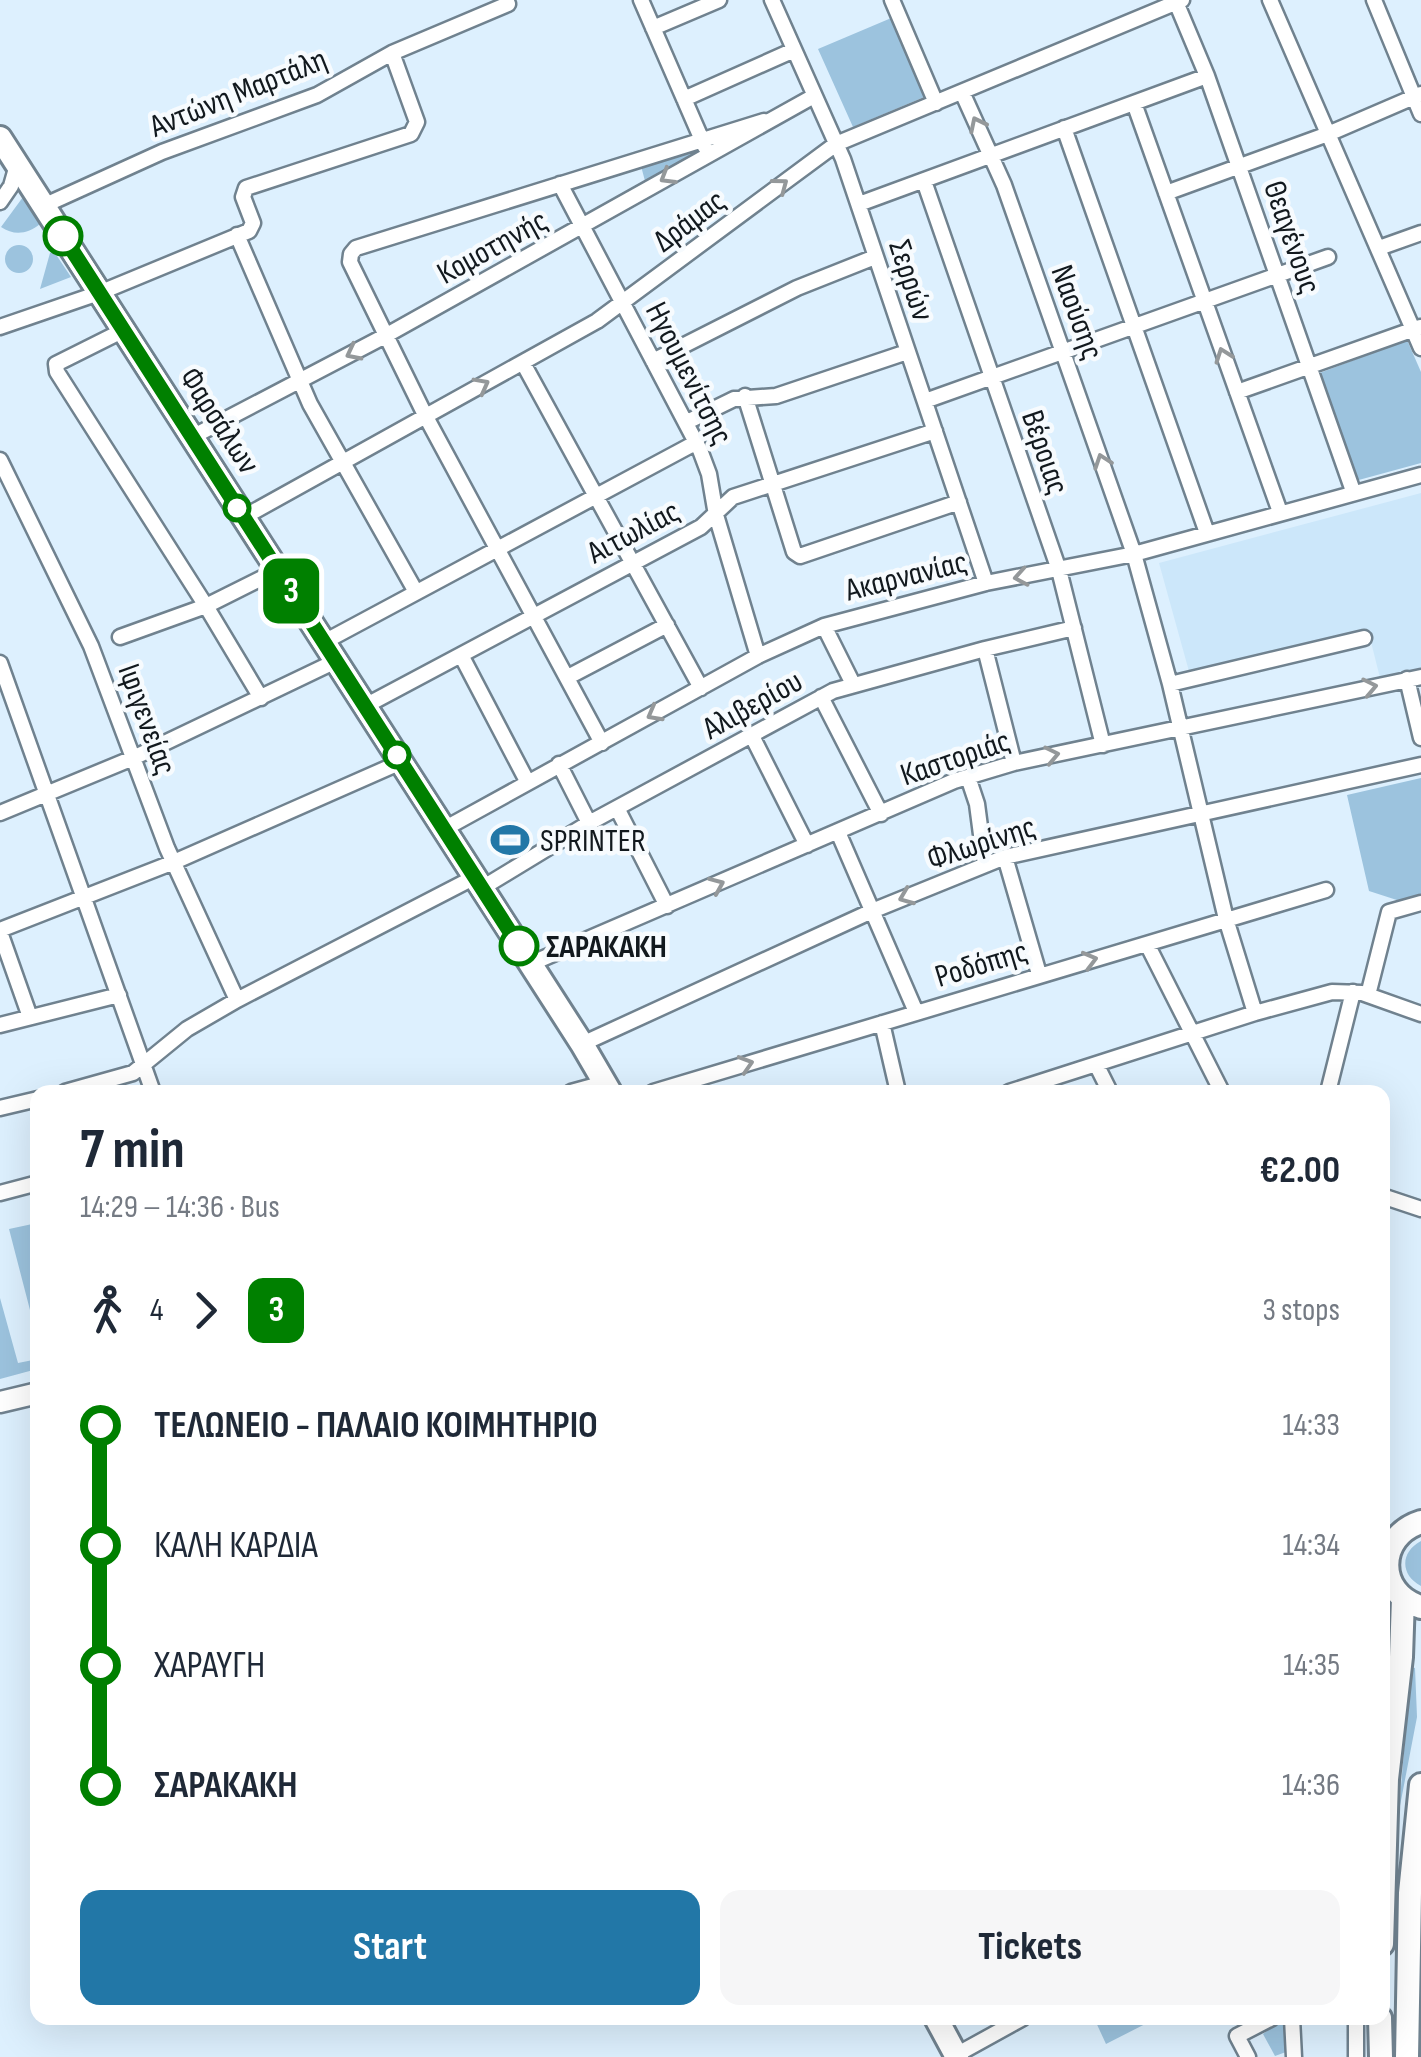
<!DOCTYPE html>
<html lang="en">
<head>
<meta charset="utf-8">
<style>
  body { margin:0; font-family:"Sofia Sans Condensed",sans-serif; background:#f6f6f7; color:#1f2937; height:100vh; display:flex; flex-direction:column; font-size:38px; white-space:nowrap }
  * { box-sizing:border-box; margin:0 }
  p { font-size:32px; color:#747a83 }
  .icon { flex:none; width:55px; height:55px; fill:none; stroke:currentColor; stroke-width:2; stroke-linecap:round; stroke-linejoin:round }
  .map { position:relative; flex:1; overflow:hidden }
  .details { position:absolute; left:30px; top:1085px; width:1360px; height:940px; display:flex; flex-direction:column; background:#fff; border-radius:20px; box-shadow:0 10px 40px #0002 }
  .details>* { flex:none }
  .badge { padding:0 20px; border-radius:15px; font-size:35px; line-height:65px }
  .map>.badge { position:absolute; translate:-50% -50%; box-shadow:0 0 0 5px #fff }
  .legs { display:flex; align-items:center; gap:15px; height:110px; padding:0 50px; font-size:32px }
  .legs p { margin-inline-start:auto }
  .summary { display:flex; align-items:center; justify-content:space-between; height:170px; padding:0 50px }
  h1 { font-size:55px; font-weight:700; line-height:75px }
  .action { display:flex; gap:20px; margin-top:auto; padding:20px 50px }
  .action a { flex:1; height:115px; border-radius:20px; background:#2277a7; color:#fff; font-size:40px; font-weight:700; line-height:115px; text-align:center }
  .action a+a { background:#f6f6f7; color:#1f2937 }
  ul { padding:0 50px; list-style:none }
  li { display:flex; align-items:center; gap:35px; height:120px; font-size:38px }
  li i { display:grid; place-items:center; width:15px; height:100%; margin:0 12px; background:currentColor }
  li i::after { content:''; width:25px; height:25px; margin:-12px; border:8px solid; border-radius:50%; background:#fff }
  li p { margin-inline-start:auto }
  li:first-child i { background:linear-gradient(#0000 50%,currentColor 0) }
  li:last-child i { background:linear-gradient(currentColor 50%,#0000 0) }
  .map>svg:first-child { display:block }
  .built { fill:#cce7fa }
  .green { fill:#9cc3de }
  .lines { fill:none; stroke-linecap:round; stroke-linejoin:round }
  .street-casing { stroke:#70828f; stroke-width:19 }
  .secondary-casing { stroke:#70828f; stroke-width:25 }
  .primary-casing { stroke:#70828f; stroke-width:28 }
  .street { stroke:#fff; stroke-width:14 }
  .secondary { stroke:#fff; stroke-width:20 }
  .primary { stroke:#fff; stroke-width:22 }
  .oneway { stroke:#94989a }
  .line-1-casing { stroke:#fff; stroke-width:22 }
  .line-1 { stroke:#008000; stroke-width:15 }
  .stop-1-dot { fill:#fff; stroke:#008000; stroke-width:5 }
  .labels { text-anchor:middle; stroke-width:9; stroke-linejoin:round; paint-order:stroke }
  .street-label { font-size:32px; fill:#12191e; stroke:#f7fbfe }
  .poi-label { font-size:32px; fill:#12191e; stroke:#f7fbfe; text-anchor:start }
  .stop-label { font-size:32px; font-weight:bold; fill:#12191e; stroke:#f7fbfe; text-anchor:start }
</style>
</head>
<body>
<div class="map">
<svg width="1421" height="2057" viewBox="0 0 1421 2057">
  <rect width="100%" height="100%" fill="#ddf0fe"/>
  <path class="built" d="M1421,493V669L1380,678L1368,630L1190,675L1159,563Z"/>
  <path class="green" d="M896,16L929,95L853,127L818,49Z
    M695,148L696,154L645,181L641,166Z
    M23,197L40,224C28,234 14,236 1,227Z
    M5 259a14 14 0 1 1 28 0a14 14 0 1 1-28 0Z
    M53,250L71,277L40,289L50,253Z
    M1407,340L1421,372V463L1355,481L1317,374Z
    M1421,778V896L1403,902L1369,891L1347,795Z
    M37,1223H38L37,1337L9,1229Z
    M0,1298L18,1363L38,1359L37,1369L0,1379Z
    M1421,1541V1586C1400,1575 1400,1552 1421,1541Z
    M1411,1667L1415,1668L1417,1717L1399,1811Z
    M1094,2018H1157L1106,2044Z
    M1280,2021L1286,2024V2052L1275,2056L1263,2034Z"/>
  <g class="lines">
    <g class="street-casing">
      <path id="street" d="M641,0L705,147
        M772,0L843,159L986,583
        M892,0L936,103
        M1270,0L1421,348
        M1374,0L1421,114
        M1176,2L1207,76L1353,491
        M653,28L719,0
        M962,92L1004,185L1134,554L1170,684L1226,919L1255,1013
        M684,99L794,50
        M1134,103L1280,512
        M1064,128L1207,533
        M924,181L1059,570L1103,745
        M560,184L700,450L709,474L716,515L758,656
        M1166,193L1328,134L1421,94
        M0,202L11,186L17,165
        M859,204L1207,76
        M43,206L162,152L317,95L392,53L508,4
        M237,235L310,404L416,592
        M1379,248L1421,233
        M0,327L99,293L249,231L253,223L243,197L246,188L411,134L417,122L392,53
        M124,330L56,364L57,372L206,606L261,698
        M653,361L797,288L875,257
        M523,363L701,688
        M1237,392L1420,327
        M745,396L794,552L800,556L959,502
        M925,401L1328,257
        M687,422L734,399L776,396L907,352
        M192,437L385,336L814,96
        M0,460L91,646L167,848L237,1000
        M244,517L597,321L836,144L1182,0
        M824,626L853,684
        M120,637L206,606L278,570
        M324,642L697,442
        M985,649L1014,763
        M461,655L527,781
        M0,663L153,1092
        M568,677L667,625
        M1407,679L1421,738
        M1170,684L1364,638
        M821,697L881,814
        M365,706L701,527L733,497L935,431
        M752,736L807,845
        M602,743L425,415L350,262L351,254L356,248L764,121
        M559,764L589,823
        M968,777L977,804L985,865
        M617,808L667,906
        M0,813L133,758L336,661
        M444,829L758,656L824,626L986,583L1134,554L1421,475
        M838,832L916,1012
        M1005,857L1039,974
        M482,888L589,823L833,691L985,649L1074,628
        M0,930L174,862L401,762
        M0,932L30,1017
        M1147,944L1222,1092
        M530,964L954,781L1014,763L1421,677
        M1368,995L1389,912L1421,903
        M882,1023L898,1092
        M0,1025L119,995
        M582,1044L872,911L1005,857L1421,765
        M1097,1066L1110,1092
        M65,1092L133,1073L187,1029L237,1000L475,877
        M571,1092L604,1083
        M653,1092L1326,890
        M1009,1092L1255,1013L1332,992L1362,993L1421,1014
        M1328,1092L1353,992
        M0,1108L38,1099
        M0,1193L38,1183
        M1382,1196L1421,1209
        M1292,2018L1294,2057
        M1356,2018V2057
        M956,2055L1023,2018
        M1248,2057L1237,2036L1272,2018"/>
    </g>
    <g class="secondary-casing">
      <path id="secondary" d="M0,1402L38,1393"/>
    </g>
    <g class="primary-casing">
      <path id="primary" d="M0,138L582,1044L610,1092
        M1421,1522C1376,1536 1376,1594 1421,1607
        M1382,1944L1387,1779L1401,1657L1403,1598
        M936,2018L957,2057
        M1380,2018L1381,2057
        M1407,2057L1410,1893L1421,1785"/>
    </g>
    <use href="#street" class="street"/>
    <use href="#secondary" class="secondary"/>
    <use href="#primary" class="primary"/>
  </g>
  <defs><path id="oneway-chevron" d="M-2-3.5L2.5 0L-2 3.5" fill="none" stroke-width="1.6" stroke-linecap="round" stroke-linejoin="round" transform="scale(2.5)"/></defs>
  <g class="oneway">
    <use href="#oneway-chevron" transform="translate(977 124) rotate(-116)"/>
    <use href="#oneway-chevron" transform="translate(667 177) rotate(149)"/>
    <use href="#oneway-chevron" transform="translate(781 185) rotate(-37)"/>
    <use href="#oneway-chevron" transform="translate(353 353) rotate(153)"/>
    <use href="#oneway-chevron" transform="translate(1223 355) rotate(-110)"/>
    <use href="#oneway-chevron" transform="translate(482 385) rotate(-28)"/>
    <use href="#oneway-chevron" transform="translate(1102 461) rotate(-109)"/>
    <use href="#oneway-chevron" transform="translate(1021 577) rotate(170)"/>
    <use href="#oneway-chevron" transform="translate(1370 687) rotate(-12)"/>
    <use href="#oneway-chevron" transform="translate(654 714) rotate(151)"/>
    <use href="#oneway-chevron" transform="translate(1052 755) rotate(-12)"/>
    <use href="#oneway-chevron" transform="translate(717 885) rotate(-23)"/>
    <use href="#oneway-chevron" transform="translate(906 897) rotate(158)"/>
    <use href="#oneway-chevron" transform="translate(1090 960) rotate(-15)"/>
    <use href="#oneway-chevron" transform="translate(746 1064) rotate(-17)"/>
  </g>
  <g class="lines">
    <g class="line-1-casing">
      <path id="line-1" d="M63,236L519,946"/>
    </g>
    <use href="#line-1" class="line-1"/>
  </g>
  <defs>
    <g id="stadium-bare" transform="scale(3)"><path d="M0-5a6.5 5 0 1 0 0 10a6.5 5 0 1 0 0-10ZM-3.5-1.8h7v3.6h-7Z" fill="#2277a7" stroke="#f7fbfe" stroke-width="2.5" paint-order="stroke"/></g>
  </defs>
  <g fill-rule="evenodd">
    <use href="#stadium-bare" x="510" y="840"/>
  </g>
  <g class="stop-1-dot">
    <circle cx="63" cy="236" r="18"/>
    <circle cx="237" cy="508" r="12"/>
    <circle cx="397" cy="755" r="12"/>
    <circle cx="519" cy="946" r="18"/>
  </g>
  <g class="labels">
    <g class="street-label">
      <text transform="translate(238 92) rotate(-22)" y="11">Αντώνη Μαρτάλη</text>
      <text transform="translate(689 220) rotate(-37)" y="11">Δράμας</text>
      <text transform="translate(1293 237) rotate(71)" y="11">Θεαγένους</text>
      <text transform="translate(492 246) rotate(-29)" y="11">Κομοτηνής</text>
      <text transform="translate(912 280) rotate(72)" y="11">Σερρών</text>
      <text transform="translate(1078 312) rotate(70)" y="11">Ναούσης</text>
      <text transform="translate(690 373) rotate(63)" y="11">Ηγουμενίτσης</text>
      <text transform="translate(220 420) rotate(57)" y="11">Φαρσάλων</text>
      <text transform="translate(1046 452) rotate(71)" y="11">Βέροιας</text>
      <text transform="translate(633 531) rotate(-28)" y="11">Αιτωλίας</text>
      <text transform="translate(906 575) rotate(-14)" y="11">Ακαρνανίας</text>
      <text transform="translate(752 704) rotate(-29)" y="11">Αλιβερίου</text>
      <text transform="translate(148 719) rotate(70)" y="11">Ιφιγενείας</text>
      <text transform="translate(955 757) rotate(-19)" y="11">Καστοριάς</text>
      <text transform="translate(981 842) rotate(-18)" y="11">Φλωρίνης</text>
      <text transform="translate(981 963) rotate(-17)" y="11">Ροδόπης</text>
    </g>
    <g class="poi-label">
      <text x="540" y="851">SPRINTER</text>
    </g>
    <g class="stop-label">
      <text x="546" y="957">ΣΑΡΑΚΑΚΗ</text>
    </g>
  </g>
</svg>
<b class="badge" style="left:291px;top:591px;background:#008000;color:#fff">3</b>
<section class="details">
<div class="summary"><div><h1>7 min</h1><p>14:29 – 14:36 · Bus</p></div><b>€2.00</b></div>
<div class="legs"><svg class="icon" aria-label="walk" viewBox="0 0 24 24"><circle cx="13" cy="4" r="2"/><path d="M13 8l-2 6 4 7M11 14l-3 7M7 12l3-4h3l4 4"/></svg>4<svg class="icon" aria-label="forward" viewBox="0 0 24 24"><path d="M9 5l7 7-7 7"/></svg><b class="badge" style="background:#008000;color:#fff">3</b><p>3 stops</p></div>
<ul>
<li><i style="color:#008000"></i><b>ΤΕΛΩΝΕΙΟ - ΠΑΛΑΙΟ ΚΟΙΜΗΤΗΡΙΟ</b><p>14:33</p></li>
<li><i style="color:#008000"></i><span>ΚΑΛΗ ΚΑΡΔΙΑ</span><p>14:34</p></li>
<li><i style="color:#008000"></i><span>ΧΑΡΑΥΓΗ</span><p>14:35</p></li>
<li><i style="color:#008000"></i><b>ΣΑΡΑΚΑΚΗ</b><p>14:36</p></li>
</ul>
<div class="action"><a>Start</a><a>Tickets</a></div>
</section>
</div>
</body>
</html>
